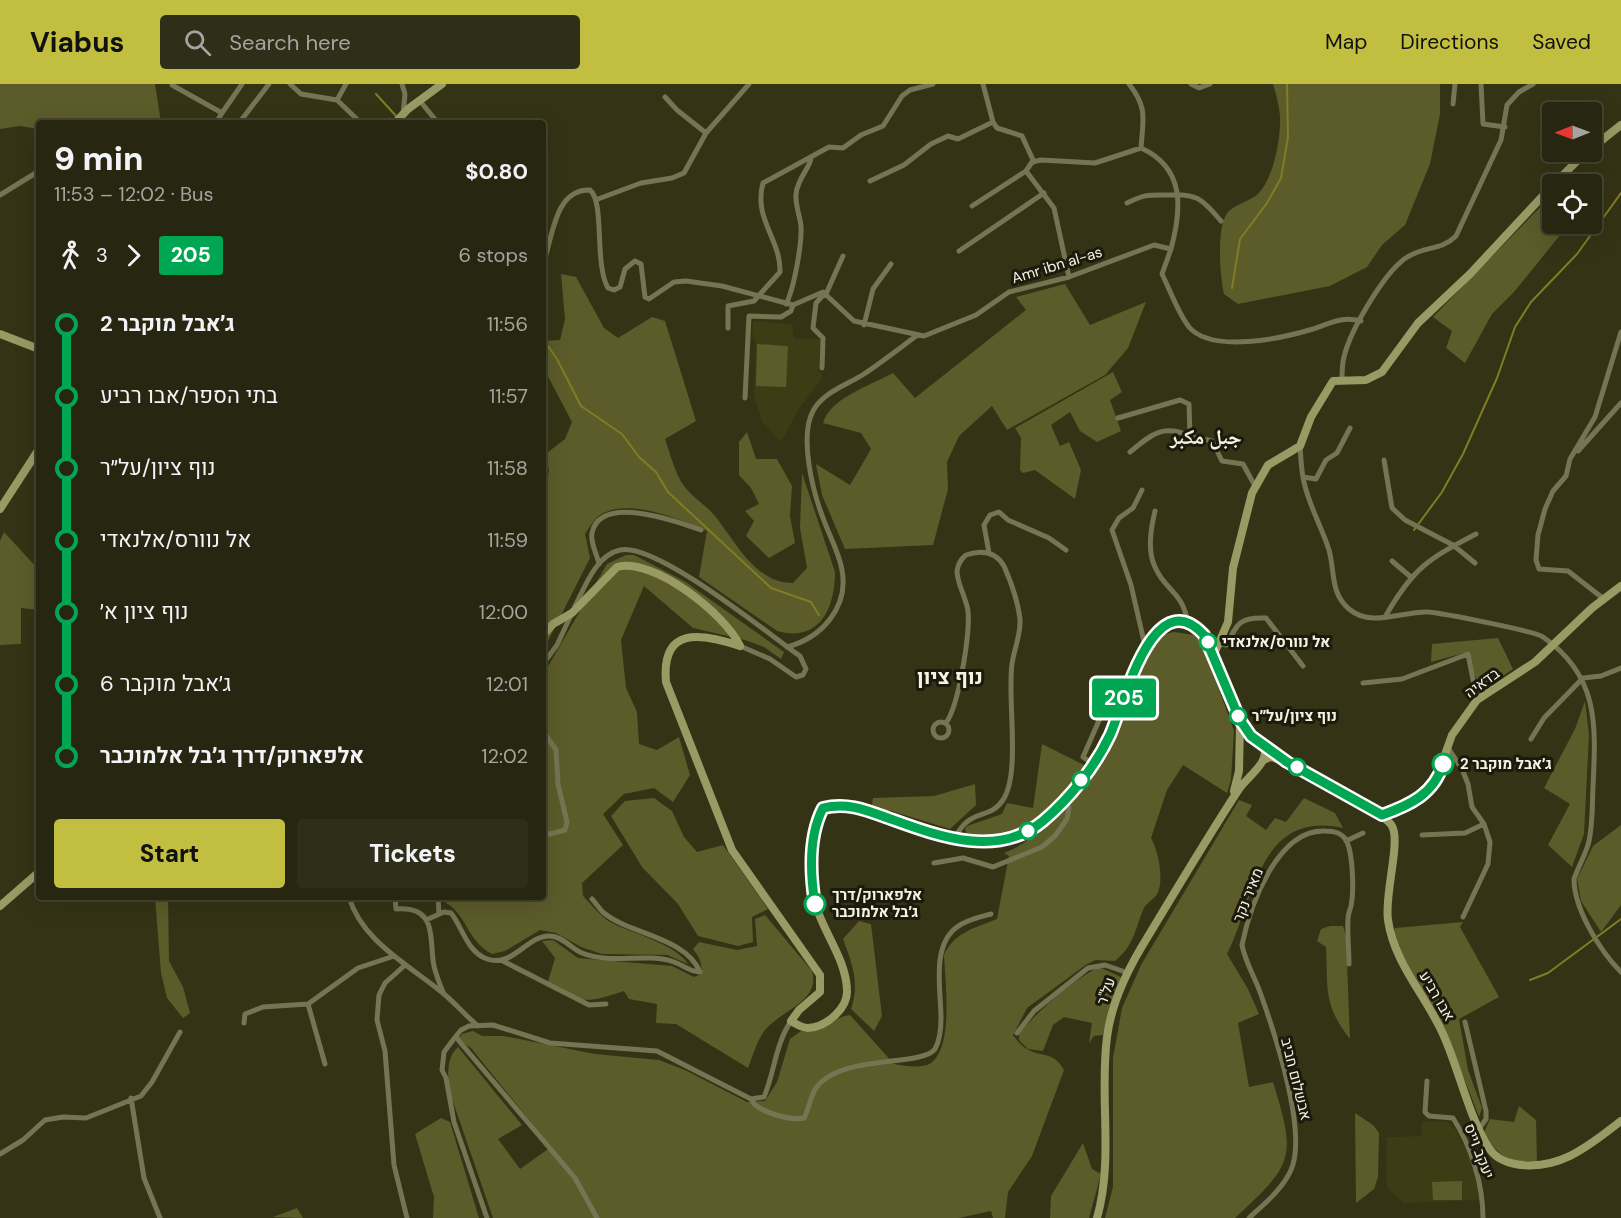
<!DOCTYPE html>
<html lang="en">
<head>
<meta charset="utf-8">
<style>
  body { margin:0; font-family:"DM Sans","Noto Naskh Arabic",Heebo,sans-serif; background:#2f2e19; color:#f1f3f6; height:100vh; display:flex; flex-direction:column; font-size:22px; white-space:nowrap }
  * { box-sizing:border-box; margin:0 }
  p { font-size:20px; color:#a4a59f }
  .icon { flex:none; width:33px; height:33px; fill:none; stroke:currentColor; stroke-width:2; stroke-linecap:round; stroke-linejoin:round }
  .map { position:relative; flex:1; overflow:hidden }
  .sheet { position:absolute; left:36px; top:36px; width:510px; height:780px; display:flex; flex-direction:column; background:#272610; border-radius:6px; box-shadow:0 6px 24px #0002,0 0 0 2px #434330 }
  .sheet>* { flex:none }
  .badge { padding:0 12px; border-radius:4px; font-size:21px; line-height:39px }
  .needle { width:39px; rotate:269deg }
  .fabs { position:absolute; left:1542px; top:18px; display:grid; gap:12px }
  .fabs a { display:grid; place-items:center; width:60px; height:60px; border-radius:6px; background:#272610; box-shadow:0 6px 24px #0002,0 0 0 2px #434330; font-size:30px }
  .map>.badge { position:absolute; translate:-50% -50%; box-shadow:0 0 0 3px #fff }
  .legs { display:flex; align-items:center; gap:9px; height:66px; padding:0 18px; font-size:20px }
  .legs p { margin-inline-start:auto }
  .overview { display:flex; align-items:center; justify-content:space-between; height:102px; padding:0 18px }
  h1 { font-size:33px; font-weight:800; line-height:45px }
  .primary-button { display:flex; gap:12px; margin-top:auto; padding:12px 18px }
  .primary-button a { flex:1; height:69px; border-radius:6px; background:#c1be40; color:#111; font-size:24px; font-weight:800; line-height:69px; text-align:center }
  .primary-button a+a { background:#2f2e19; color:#f1f3f6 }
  ul { padding:0 18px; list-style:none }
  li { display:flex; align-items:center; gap:21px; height:72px; font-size:22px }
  li i { display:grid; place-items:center; width:9px; height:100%; margin:0 8px; background:currentColor }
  li i::after { content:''; width:15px; height:15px; margin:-8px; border:4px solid; border-radius:50%; background:#272610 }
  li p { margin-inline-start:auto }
  li:first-child i { background:linear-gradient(#0000 50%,currentColor 0) }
  li:last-child i { background:linear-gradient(currentColor 50%,#0000 0) }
  header { display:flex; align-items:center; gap:36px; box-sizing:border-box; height:84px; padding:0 30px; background:#c1be40; color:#111 }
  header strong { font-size:28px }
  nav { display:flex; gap:33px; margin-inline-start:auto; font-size:21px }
  .search { width:420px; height:54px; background:#2f2e19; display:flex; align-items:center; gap:15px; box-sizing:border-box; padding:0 21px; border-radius:6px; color:#a4a59f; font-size:22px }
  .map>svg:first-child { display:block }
  .built { fill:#3d3c15 }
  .green { fill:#5c5b2a }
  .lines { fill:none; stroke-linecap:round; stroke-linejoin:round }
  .stream { stroke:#807d24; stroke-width:2 }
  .street { stroke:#757553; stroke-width:5 }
  .secondary { stroke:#9a9a64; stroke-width:8 }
  .line-1-casing { stroke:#fff; stroke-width:14 }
  .line-1 { stroke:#00a651; stroke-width:9 }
  .stop-1-dot { fill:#fff; stroke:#00a651; stroke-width:3 }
  .labels { text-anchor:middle; stroke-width:6; stroke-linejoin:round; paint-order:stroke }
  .street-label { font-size:15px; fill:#f3f3e1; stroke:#1b1a0d }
  .stop-label { font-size:15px; font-weight:bold; fill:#f3f3e1; stroke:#1b1a0d; text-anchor:start }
  .district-label { font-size:21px; font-weight:bold; fill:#f3f3e1; stroke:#1b1a0d }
</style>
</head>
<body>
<header>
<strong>Viabus</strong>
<div class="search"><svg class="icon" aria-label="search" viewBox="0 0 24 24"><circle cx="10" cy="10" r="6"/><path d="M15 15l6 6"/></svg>Search here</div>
<nav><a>Map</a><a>Directions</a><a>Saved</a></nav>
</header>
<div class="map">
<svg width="1621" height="1134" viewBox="0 0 1621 1134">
  <rect width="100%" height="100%" fill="#343315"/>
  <path class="built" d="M753,237L792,240L794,254L820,255L819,288L822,289V294L797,328L781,358L763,339L754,313L756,259L752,252Z
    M1422,1038H1447L1456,1046L1471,1077L1481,1116L1403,1119L1387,1103V1053L1421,1052Z"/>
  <path class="green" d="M0,0H155L161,38L39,39V45L20,42L0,45Z
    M1273,0H1440V30L1430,80L1405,141L1382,161L1367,183L1330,202L1238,220L1224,210C1220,193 1217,149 1225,133C1231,120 1248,119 1258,110C1274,94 1281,53 1280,32C1279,21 1276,10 1273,0Z
    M1552,111V140H1569L1514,208L1492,230L1465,279L1446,264L1452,247L1433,233Z
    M561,190L576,193L604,244L618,254L652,233L665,237L696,337L665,355C670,369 674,386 682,399C690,412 705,420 715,432C736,458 755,499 793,499L807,484L800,444L802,389L835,488C835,525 819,559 777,547L699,493L707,447C680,435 628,413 600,431C594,435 589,444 585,450L590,474L543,567V430L549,385L543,372L565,355L572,338L543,283V257L560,256L565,235Z
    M1065,200L1090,241L1146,218L1128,264L1105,291L1007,346L992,322L959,352L947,378L948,405L933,461L845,465L822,411L816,380L850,401L871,365L861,349L823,339C830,314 871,301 893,289L915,314L1026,226L1016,213Z
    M757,260L788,262L786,303L756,302Z
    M1113,288L1122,308L1110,316L1121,347L1097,358L1080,347L1070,328L1051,341L1060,362L1069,358L1081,386L1075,415L1035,386L1023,389L1020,386L1021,354L1015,344Z
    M747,348L756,375H777L792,402L790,432L795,459L769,474L746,452L754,437L745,427L759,420L751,404L739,391V358Z
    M4,448L39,486V526L21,524V560L0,561V457Z
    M626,471H634L684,497L784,568L781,575L764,563L745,556L693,544L644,502L621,556L626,604L637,628L639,660L657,666L679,653L690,691L673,718L654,704L624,710L603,730L623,761L582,799L583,812C591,820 600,832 610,838C631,849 676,860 688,880L667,871L602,870L581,863L556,849L540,846L505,867L492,870C467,857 468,832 445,818V813H543V591L607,480Z
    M1174,548L1194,551L1204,563L1234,647L1231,696L1227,709L1183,681L1167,706L1151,754C1158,766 1164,794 1158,808C1155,816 1146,818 1143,826C1135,846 1133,863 1115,877L1096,876L1087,880L1027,924L1013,951C1016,955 1021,962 1027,965C1041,974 1053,966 1064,986L1032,1072L1008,1108L1005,1134H993L991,1127L959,1134H493L449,1006C448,990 446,974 458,963L522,1041L498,1055L520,1085L551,1063L471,964L458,956L462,950L473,947L482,952H504L595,970L659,976L685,986L747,1018L765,1017L777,998L790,955L801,947C822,951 832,933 850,931L894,980C904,982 922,985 931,979C954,962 945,897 944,871C953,849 977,843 997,835L1009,772L1004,769C1061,747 1094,677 1119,626C1130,606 1142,585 1149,563L1160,551Z
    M1498,554L1513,585L1482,606L1464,569L1431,578L1432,560Z
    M1585,617L1589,651L1584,750L1572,783L1548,761L1570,720L1544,704L1575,645Z
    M1042,660L1086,682C1056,718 1020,767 967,751L965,745L967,742L1002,730L1007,719L1033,724Z
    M975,700L976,721L950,745L872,721L873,714L934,712Z
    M654,714L672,727L684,753L697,768L723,761L768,825L752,833L753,858L738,862L698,852L678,820L642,783L611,732L625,717Z
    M1304,714L1335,729L1343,744C1259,726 1255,814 1227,870L1248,905L1259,930L1238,939L1249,1003L1273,998C1297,1075 1293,1080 1235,1134H1105L1113,1103V974L1122,924L1141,881L1239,716L1252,721L1246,732L1266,746L1275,734L1286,738Z
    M1621,741V821L1601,848L1581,817L1577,795L1593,762Z
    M155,813H168L169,877L183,903L190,929L183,934L167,914L161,889Z
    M765,831L812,887C821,917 782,926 766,945C757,955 753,972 748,984L676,940L656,939L657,920L629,915L624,907C585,920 583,919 547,901L555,874L542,857L553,856L578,874L672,882L694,893L701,890C703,879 699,873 693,865L699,858L737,866L757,862L755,835Z
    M859,837L871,840L882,932L874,947L851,925C860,899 852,879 843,855Z
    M1463,838L1460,843L1499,913L1459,935L1468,986L1482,1024L1479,1033C1460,981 1438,934 1411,887C1404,876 1391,857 1395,844Z
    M1330,842H1343L1346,853L1350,955C1323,921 1328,904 1326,863L1317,857L1321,845Z
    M1099,883L1121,893L1103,951L1094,952L1089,959L1092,939L1064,933L1053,941L1043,967L1028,965L1019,956V950C1034,930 1077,893 1099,883Z
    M1519,1022L1536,1036L1537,1078C1508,1078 1498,1073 1484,1048L1490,1035L1514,1038Z
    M1355,1029L1373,1041L1379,1049L1378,1093L1374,1105L1356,1119Z
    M441,1034L450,1038L479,1134H433L434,1113L415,1050Z
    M1083,1059L1092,1085L1101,1090L1089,1134H1050L1051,1112Z
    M1462,1097V1116H1433L1432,1098Z
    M297,1124L303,1134L273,1133Z"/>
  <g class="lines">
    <path class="stream" d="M376,10L397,33
      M1232,204L1240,155L1267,119L1281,94L1288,53L1287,0
      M543,255L557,275L581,322L622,350L639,373L656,388L668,408L771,504L811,518L819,531
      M1414,446L1442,408L1463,370L1497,294L1515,243L1531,218L1577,170L1621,109
      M1530,896L1548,889L1621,835"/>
    <path class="street" d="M290,0L301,10L337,16L361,39
      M402,0L405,10L403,30
      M983,0L993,38L997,44L1022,52L1034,78
      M1129,0C1148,24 1143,35 1141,64
      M1191,0L1199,4L1210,0
      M1481,0L1483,40L1505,43
      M172,1L222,29L242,0
      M665,13L677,26L706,49
      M337,16L346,0
      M420,17L438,39
      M1453,20L1455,0
      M216,39L222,29
      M239,39L269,0
      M870,97L904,81L931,60L948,52L958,55L993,38
      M0,111L39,87
      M598,115L641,99L672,94L684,89L706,49L749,0
      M1127,119C1146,110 1147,111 1168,111C1197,109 1202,115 1221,137
      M972,122L1026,87
      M959,167L1044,109
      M543,180C553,154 554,105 590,106C605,118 594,180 608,204L614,206L620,203L625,185L635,177L641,180L645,213L649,215L674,198L686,197L722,202L793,221L823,208L854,237L924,252L976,231L1009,208L1069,193L1154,161L1171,165L1162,190C1170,206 1178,229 1189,243C1212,270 1283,254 1313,245C1331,239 1341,232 1361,237
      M1069,193L1054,124L1026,87L1032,78L1041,76L1095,79L1141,64C1185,84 1182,124 1171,165
      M826,210L843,172
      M786,220C794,205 802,160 801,142C800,132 795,121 796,110C797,95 812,81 811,73
      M864,241L873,205L891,180
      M728,244V222L754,217L780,188C781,155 753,135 763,99L829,63L843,64L861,51L883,42L902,12L910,6L933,0
      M822,284L823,254L813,244L816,219L825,209
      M1342,296C1342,288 1342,280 1344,273C1350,247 1387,182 1411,171C1428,162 1442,166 1456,152L1501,56L1507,21L1519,8L1533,0
      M745,314L749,232L781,233L791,227L793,221
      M1118,334L1180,316L1189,320L1190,352L1212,357L1222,377L1243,380L1255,402
      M1300,362C1301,374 1301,386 1304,398C1309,422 1322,443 1329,466C1335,487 1330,509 1349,525C1371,544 1402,527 1428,528C1441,529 1535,547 1543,553C1599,592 1596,640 1593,703C1592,722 1593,743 1588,761C1584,773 1578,784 1574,795C1574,825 1600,867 1621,888
      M1578,367L1621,319
      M1130,368C1152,350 1162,340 1190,352
      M1384,376L1392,424L1405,436L1453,461L1475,479
      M1303,393L1316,395L1326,376L1337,369L1350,344
      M1142,406L1133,424L1119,434L1112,446L1131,501L1145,562
      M1155,427C1151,444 1147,466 1155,483C1165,507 1182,506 1188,539
      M989,469L984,441L990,431L999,428L1008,436L1049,454L1066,466
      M1392,477L1412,494
      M599,480C597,470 590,459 592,449C600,409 679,438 701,446
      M1604,515L1568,487L1539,485L1536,476L1538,451L1545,425L1553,407L1566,392L1570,375L1595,333L1621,248
      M575,522C585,503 596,471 620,466C656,458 767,549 800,572L806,585L803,591L796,593L770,575L740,562
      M1385,533C1413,484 1428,475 1476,450
      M1218,560L1227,561C1237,539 1240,533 1266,534L1303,582
      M787,563C821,554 849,524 842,486C839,468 829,451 823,434C813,408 799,353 813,327C823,308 847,301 864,290C882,278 899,265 916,252
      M543,580L557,561L571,531
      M1363,599L1402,595L1468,570L1477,616
      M933 646a8 8 0 1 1 16 0a8 8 0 1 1-16 0Z
      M946,639C959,621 970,550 968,527C966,513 957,500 957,487C958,480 961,475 966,471C981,466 995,467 1004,482C1011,498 1018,518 1020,535C1021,551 1014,565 1012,580C1007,614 1021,689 1003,716C989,737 970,723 955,754
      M543,647L556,666L558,700L567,738L565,746L550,750L543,749
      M1531,655L1544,634L1583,594L1601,592L1621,584
      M1448,664L1462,685L1468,700L1472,723L1484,740L1490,758L1488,780L1463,833
      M1093,680L1083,673L1108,616
      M1422,751L1465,749L1484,740
      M1346,757L1363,749
      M934,779L963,774L993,783L1042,763L1055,752L1067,735L1069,724L1064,717
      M189,813H190
      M349,813C362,858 411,882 444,910C456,920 466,932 478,942
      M395,813L396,825C434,822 430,848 433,876C434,887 439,898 443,908
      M438,813L439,830
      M426,836L444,828L451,829C463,844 467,868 487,875C513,884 527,851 550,852C562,852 572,865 582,869C612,881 645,868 674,878C683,881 690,888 700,888C686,853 629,850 604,829C600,826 596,819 592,815
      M501,876L589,921L606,920
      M404,882L385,899L379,911L377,936L385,967L394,1081L407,1134
      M308,920L325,980
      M1465,938L1486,1027V1035L1479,1045
      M244,939L245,930L263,923L308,920L358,884L394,872
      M1017,949L1034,927L1088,884L1105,881L1128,889
      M456,952L444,968L442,986L446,994L454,1038L487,1134
      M1427,997L1425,1028L1429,1032L1453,1034C1471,1062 1483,1100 1483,1134
      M131,1014L144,1094L160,1134
      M751,1015C756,1028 791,1037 804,1034C809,1025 810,1013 816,1004C840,970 922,983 935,965C940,956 941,944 941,934C941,906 931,862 957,843C966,836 980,833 991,830
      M0,1070L23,1056L45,1036L63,1033L86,1034L141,1012L152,998L180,948
      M597,1134L575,1094L459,957L456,952L461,946L469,942L493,941L550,959L657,967L751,1015L764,1013C775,987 775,961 791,937
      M1249,1134C1264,1120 1282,1106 1291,1086C1308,1048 1274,947 1260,908C1254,892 1245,877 1242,861C1250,822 1277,745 1325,747C1335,747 1343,749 1347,758C1353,771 1354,808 1351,822C1350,826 1348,830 1348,835C1347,850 1349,865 1349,880"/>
    <path class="secondary" d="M395,39L408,25L442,0
      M1592,64L1621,41
      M1554,100L1586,68
      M0,250L39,265
      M0,425L39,365
      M543,551L553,540L572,529L617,483C654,473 726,531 740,562
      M740,562C701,549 661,542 666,598L732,766L820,891V908L799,926L791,937C796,940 802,944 808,944C827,943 848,924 847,906C846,875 823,848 815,819C808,792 810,749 823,724C848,718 869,727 893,736C941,753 999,774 1043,737C1070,714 1095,683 1110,651C1123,623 1153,495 1204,551L1246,647L1287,678
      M1214,570L1228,538L1233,484L1252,409L1268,381L1300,362L1311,333L1333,297L1366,296L1382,288L1418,239L1470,190L1552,102
      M1264,676L1270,673C1288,676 1384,727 1392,742C1401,758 1384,811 1388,836C1394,879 1426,912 1443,950C1459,985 1469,1034 1489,1064C1495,1074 1505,1078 1515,1080C1558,1088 1589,1062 1621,1037
      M1234,707L1239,687L1240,640
      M1382,731L1404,723L1434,701L1452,651L1477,616L1535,578L1592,524L1621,502
      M0,822L39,788
      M1097,1134C1114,1074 1099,1014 1107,953C1111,922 1125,891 1141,864C1173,811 1205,757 1239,705C1248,692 1272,677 1263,661"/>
  </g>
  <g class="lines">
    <g class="line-1-casing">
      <path id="line-1" d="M815,820C810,789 808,753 823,724C847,718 866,726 888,734C938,752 997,775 1043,737C1070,714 1095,683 1110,651C1123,623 1153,495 1204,551L1240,636L1251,652L1287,678L1382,731C1410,721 1434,710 1443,680"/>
    </g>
    <use href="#line-1" class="line-1"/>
  </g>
  <g class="stop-1-dot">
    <circle cx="1208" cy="558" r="8"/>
    <circle cx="1238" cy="632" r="8"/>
    <circle cx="1443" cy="680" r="10"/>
    <circle cx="1297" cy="683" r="8"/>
    <circle cx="1081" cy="696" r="8"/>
    <circle cx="1028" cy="747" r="8"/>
    <circle cx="815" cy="820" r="10"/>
  </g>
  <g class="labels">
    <g class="street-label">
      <text transform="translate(1057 181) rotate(-17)" y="5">Amr ibn al-as</text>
      <text transform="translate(1482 599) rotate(-36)" y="5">בדאיה</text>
      <text transform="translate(1248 811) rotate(-68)" y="5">מאיר נקר</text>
      <text transform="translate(1106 907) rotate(-70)" y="5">על"ר</text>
      <text transform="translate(1437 912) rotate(60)" y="5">אבו רביע</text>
      <text transform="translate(1296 995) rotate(76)" y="5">אבשלום חביב</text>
      <text transform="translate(1479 1067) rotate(69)" y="5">יעקב וייס</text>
    </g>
    <g class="stop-label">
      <text x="1222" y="563">אל נוורס/אלנאדי</text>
      <text x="1252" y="637">נוף ציון/על״ר</text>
      <text x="1460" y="685">ג׳אבל מוקבר 2</text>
      <text x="832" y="816">אלפארוק/דרך<tspan x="832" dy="17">ג׳בל אלמוכבר</tspan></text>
    </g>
    <g class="district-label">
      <text x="1206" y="360">جبل مكبر</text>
      <text x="950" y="600">נוף ציון</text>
    </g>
  </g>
</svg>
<div class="fabs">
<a><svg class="needle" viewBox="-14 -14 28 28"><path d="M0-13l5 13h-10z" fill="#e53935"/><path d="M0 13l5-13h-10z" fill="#a4a59f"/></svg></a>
<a><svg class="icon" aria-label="locate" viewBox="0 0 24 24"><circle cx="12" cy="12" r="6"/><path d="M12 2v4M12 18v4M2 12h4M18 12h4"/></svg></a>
</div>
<b class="badge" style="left:1124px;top:614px;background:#00a651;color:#fff">205</b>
<section class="sheet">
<div class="overview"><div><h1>9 min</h1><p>11:53 – 12:02 · Bus</p></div><b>$0.80</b></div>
<div class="legs"><svg class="icon" aria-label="walk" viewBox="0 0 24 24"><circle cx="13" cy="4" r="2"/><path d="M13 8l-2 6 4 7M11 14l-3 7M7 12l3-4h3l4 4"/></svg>3<svg class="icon" aria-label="forward" viewBox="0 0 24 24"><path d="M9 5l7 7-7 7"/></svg><b class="badge" style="background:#00a651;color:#fff">205</b><p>6 stops</p></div>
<ul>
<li><i style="color:#00a651"></i><b>ג׳אבל מוקבר 2</b><p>11:56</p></li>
<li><i style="color:#00a651"></i><span>בתי הספר/אבו רביע</span><p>11:57</p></li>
<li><i style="color:#00a651"></i><span>נוף ציון/על״ר</span><p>11:58</p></li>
<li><i style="color:#00a651"></i><span>אל נוורס/אלנאדי</span><p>11:59</p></li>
<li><i style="color:#00a651"></i><span>נוף ציון א׳</span><p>12:00</p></li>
<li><i style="color:#00a651"></i><span>ג׳אבל מוקבר 6</span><p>12:01</p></li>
<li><i style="color:#00a651"></i><b>אלפארוק/דרך ג׳בל אלמוכבר</b><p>12:02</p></li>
</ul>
<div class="primary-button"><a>Start</a><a>Tickets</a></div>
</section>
</div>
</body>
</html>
